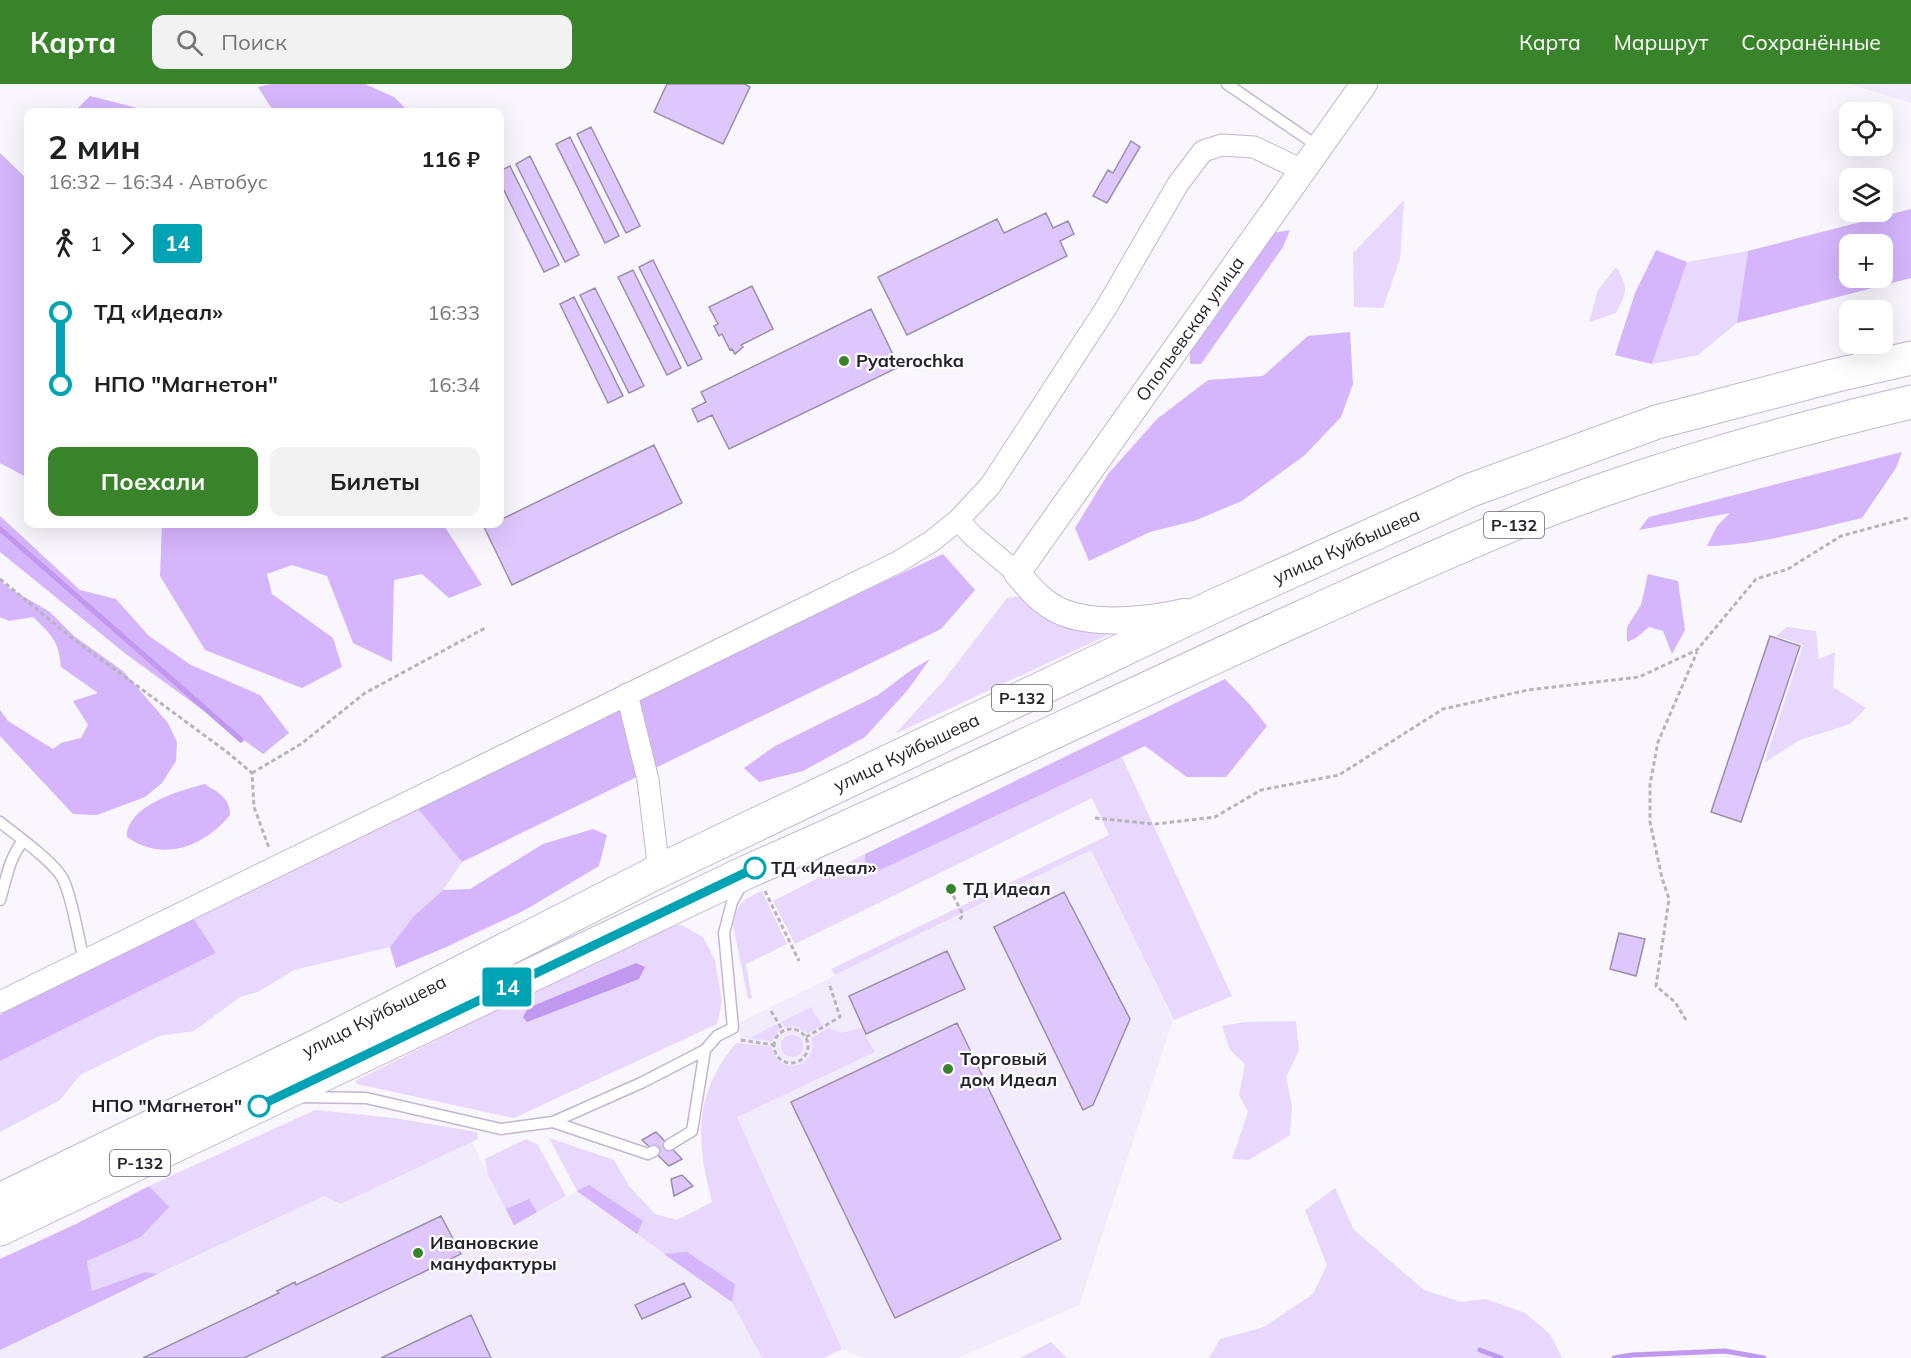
<!DOCTYPE html>
<html lang="ru">
<head>
<meta charset="utf-8">
<style>
  body { margin:0; font-family:Mulish,sans-serif; background:#f2f2f2; color:#202124; height:100vh; display:flex; flex-direction:column; font-size:22px; white-space:nowrap }
  * { box-sizing:border-box; margin:0 }
  p { font-size:20px; color:#757577 }
  .icon { flex:none; width:33px; height:33px; fill:none; stroke:currentColor; stroke-width:2; stroke-linecap:round; stroke-linejoin:round }
  .map { position:relative; flex:1; overflow:hidden }
  .side { position:absolute; left:24px; top:24px; width:480px; height:420px; display:flex; flex-direction:column; background:#fff; border-radius:12px; box-shadow:0 6px 24px #0002 }
  .side>* { flex:none }
  .badge { padding:0 12px; border-radius:4px; font-size:21px; line-height:39px }
  .controls { position:absolute; left:1839px; top:18px; display:grid; gap:12px }
  .controls a { display:grid; place-items:center; width:54px; height:54px; border-radius:12px; background:#fff; box-shadow:0 6px 24px #0002; font-size:30px }
  .map>.badge { position:absolute; translate:-50% -50%; box-shadow:0 0 0 3px #fff }
  .legs { display:flex; align-items:center; gap:9px; height:66px; padding:0 24px; font-size:20px }
  .legs p { margin-inline-start:auto }
  .summary { display:flex; align-items:center; justify-content:space-between; height:102px; padding:0 24px }
  h1 { font-size:33px; font-weight:700; line-height:45px }
  .action { display:flex; gap:12px; margin-top:auto; padding:12px 24px }
  .action a { flex:1; height:69px; border-radius:12px; background:#39832a; color:#fff; font-size:24px; font-weight:700; line-height:69px; text-align:center }
  .action a+a { background:#f2f2f2; color:#202124 }
  ul { padding:0 24px; list-style:none }
  li { display:flex; align-items:center; gap:21px; height:72px; font-size:22px }
  li i { display:grid; place-items:center; width:9px; height:100%; margin:0 8px; background:currentColor }
  li i::after { content:''; width:15px; height:15px; margin:-8px; border:4px solid; border-radius:50%; background:#fff }
  li p { margin-inline-start:auto }
  li:first-child i { background:linear-gradient(#0000 50%,currentColor 0) }
  li:last-child i { background:linear-gradient(currentColor 50%,#0000 0) }
  header { display:flex; align-items:center; gap:36px; box-sizing:border-box; height:84px; padding:0 30px; background:#39832a; color:#fff }
  header strong { font-size:28px }
  nav { display:flex; gap:33px; margin-inline-start:auto; font-size:21px }
  .search { width:420px; height:54px; background:#f2f2f2; display:flex; align-items:center; gap:15px; box-sizing:border-box; padding:0 21px; border-radius:12px; color:#757577; font-size:22px }
  .map>svg:first-child { display:block }
  .built { fill:#f2ebfb }
  .green { fill:#e9d8fe }
  .forest { fill:#d5b5fc; fill-rule:evenodd }
  .water { fill:#c098ef }
  .lines { fill:none; stroke-linecap:round; stroke-linejoin:round }
  .stream { stroke:#c098ef; stroke-width:5 }
  .building { fill:#dec7fd; stroke:#9b8fab; stroke-width:1.5 }
  .service-casing { stroke:#c3b6d3; stroke-width:13 }
  .minor-casing { stroke:#c3b6d3; stroke-width:23 }
  .tertiary-casing { stroke:#c3b6d3; stroke-width:28 }
  .trunk-casing { stroke:#c3b6d3; stroke-width:35 }
  .path { stroke:#b7b4bc; stroke-width:3; stroke-dasharray:4.5 3; stroke-linecap:butt }
  .service { stroke:#fff; stroke-width:10 }
  .minor { stroke:#fff; stroke-width:21 }
  .tertiary { stroke:#fff; stroke-width:26 }
  .trunk { stroke:#fff; stroke-width:33 }
  .line-1-casing { stroke:#fff; stroke-width:14 }
  .line-1 { stroke:#00a3b4; stroke-width:9 }
  .poi-dot { fill:#39832a; stroke:#fff; stroke-width:2 }
  .stop-1-dot { fill:#fff; stroke:#00a3b4; stroke-width:3 }
  .labels { text-anchor:middle; stroke-width:4.5; stroke-linejoin:round; paint-order:stroke }
  .shield { fill:#fff; stroke:#67646c; stroke-width:1.5 }
  .shield-label { font-size:16px; font-weight:bold; fill:#26222d }
  .street-label { font-size:18px; fill:#26222d; stroke:#fff }
  .poi-label { font-size:18px; font-weight:bold; fill:#26222d; stroke:#fff; text-anchor:start }
  .stop-label { font-size:18px; font-weight:bold; fill:#26222d; stroke:#fff; text-anchor:start }
</style>
</head>
<body>
<header>
<strong>Карта</strong>
<div class="search"><svg class="icon" aria-label="search" viewBox="0 0 24 24"><circle cx="10" cy="10" r="6"/><path d="M15 15l6 6"/></svg>Поиск</div>
<nav><a>Карта</a><a>Маршрут</a><a>Сохранённые</a></nav>
</header>
<div class="map">
<svg width="1911" height="1274" viewBox="0 0 1911 1274">
  <rect width="100%" height="100%" fill="#f9f6fd"/>
  <path class="built" d="M1849,0H1911V19Z
    M1091,766L1173,936L1079,1221L958,1274H863L842,1265L737,1033L740,938Z
    M472,1058L514,1140L577,1107L732,1218L762,1274H0V1266L324,1112L341,1120Z"/>
  <path class="green" d="M1404,116L1400,175L1383,224L1354,223L1353,169Z
    M1748,167L1737,239L1698,271L1652,280L1687,178Z
    M1616,183C1629,204 1627,207 1616,229L1589,238L1598,206Z
    M1022,512C1049,545 1080,550 1121,545L895,650L945,595L1007,514Z
    M1787,543L1816,547L1819,575L1835,568L1833,603L1866,624L1850,640L1800,656L1764,679L1803,561L1776,552Z
    M1122,673L1232,912L1174,936L1091,766L835,891L831,885L1109,751L1092,714L795,860L773,817L865,770V782L876,788Z
    M413,719L462,778L443,806L414,832L390,863L294,886L258,908L240,913L194,947L159,952L80,991L60,1016L0,1048V977L216,869L192,832Z
    M762,807L787,860L746,880L752,914L748,915L733,841C738,818 742,816 762,807Z
    M671,839L683,842L703,853L715,876L722,918L717,940L514,1034L357,1000L355,997Z
    M811,923L822,941L808,949L795,942L785,943L782,938Z
    M1296,937L1299,967L1286,993L1292,1023L1290,1051L1249,1076L1232,1075L1248,1028L1239,1011L1245,980L1230,966L1222,942L1245,938Z
    M776,940L780,945L772,957L750,954Z
    M828,944L842,949L861,944L875,968L737,1033L842,1265L824,1274H762L732,1218L577,1107L549,1054L614,1076L629,1102L655,1130L677,1136L712,1118C696,1057 693,1011 736,959L771,963C779,994 819,984 811,954Z
    M781 962a11 11 0 1 1 22 0a11 11 0 1 1-22 0Z
    M315,1026L394,1034L477,1048L478,1055L341,1120L324,1112L158,1190L145,1188L92,1207L87,1176L141,1153L168,1123L149,1102Z
    M526,1055L538,1061L566,1112L514,1141L487,1088L485,1075Z
    M1335,1104L1354,1146L1424,1206L1461,1218L1486,1215L1525,1229L1550,1250L1562,1274H1209L1220,1255L1264,1243L1313,1210L1327,1181L1305,1126Z
    M1051,1258L1067,1274H1020Z"/>
  <path class="forest" d="M270,0H365L394,13L409,28H274L258,3Z
    M90,12L153,28H74Z
    M0,69L28,96V394L0,379Z
    M1911,125V194L1737,239L1748,167ZM1850,160H1882V194H1850Z
    M1290,146L1283,163L1201,280H1190V268L1272,149Z
    M1656,166L1687,178L1652,280L1615,271L1635,209Z
    M1350,248L1353,300L1341,333L1305,371L1242,417L1194,437L1150,448L1089,477L1075,444L1108,390L1157,335L1208,296L1263,292L1308,252Z
    M1902,368L1896,384L1862,434C1811,446 1760,461 1707,462L1717,442L1730,429L1639,446L1649,433Z
    M0,432L80,506L116,515L149,552L191,581L260,611L289,649L263,670L126,570L0,468Z
    M162,440H443L482,501L449,514L422,490L394,496L392,578L353,559L327,492L292,481L267,490L272,510L333,554L342,583L302,604L205,566L160,492Z
    M943,470L975,506L941,545L462,778L413,719Z
    M1648,490L1678,497L1685,546L1672,570L1663,547L1649,543L1636,554L1627,558V543L1641,521Z
    M0,496L9,504L50,528L74,552L123,587L168,639L177,658L176,677L162,699L145,713L97,731L73,730L0,652V626L8,637L53,665L61,659L81,654L88,641L73,617L98,609L61,583C59,557 51,550 33,533L9,537L0,533Z
    M930,575L907,607L865,653L803,687L759,698L744,684L775,662L878,611L911,586Z
    M1225,595L1250,621L1267,642L1226,693H1187L1145,662L876,788L865,782V770Z
    M205,700C218,709 230,713 230,731C205,762 163,779 127,753C126,722 181,706 205,700Z
    M593,745L607,751L599,782L525,826L444,864L396,884L390,863L414,832L443,806L470,805L543,760Z
    M192,832L216,869L0,977V931L26,914Z
    M589,1101L643,1137L637,1150L577,1107Z
    M149,1102L169,1123L141,1153L87,1177L92,1207L145,1188L158,1190L0,1266V1175L76,1140Z
    M529,1115L537,1128L514,1141L506,1125Z
    M687,1168L735,1200L732,1218L664,1170Z"/>
  <path class="water" d="M636,879L645,883L639,895L527,938L523,933L528,924Z"/>
  <g class="lines">
    <path class="stream" d="M0,445L241,656
      M1480,1266L1501,1274
      M1614,1274L1632,1271L1725,1267L1764,1274"/>
  </g>
  <path class="building" d="M667,0H745L750,3L723,60L654,28Z
    M591,43L640,142L626,149L577,50Z
    M570,53L619,152L605,159L556,60Z
    M1131,57L1140,63L1107,119L1093,112L1108,86L1113,89Z
    M530,72L579,171L565,178L516,80Z
    M510,82L559,181L544,188L500,98V87Z
    M1046,129L1053,144L1068,137L1074,150L1060,157L1067,172L907,251L878,193L997,135L1004,149Z
    M653,176L702,275L688,282L639,183Z
    M633,186L681,284L667,291L618,193Z
    M752,202L773,245L741,261L743,263L735,270L732,265L730,266L722,250L719,252L714,242L718,240L709,223Z
    M595,204L644,302L629,309L580,211Z
    M574,213L623,312L608,319L560,220Z
    M871,225L899,283L729,365L712,331L698,338L692,325L706,318L701,308Z
    M654,361L682,419L512,501L484,443L492,440H500V436Z
    M1770,552L1800,562L1741,738L1711,728Z
    M1064,808L1130,935L1093,1021L1083,1026L994,843Z
    M1619,849L1645,855L1636,892L1610,885Z
    M947,867L965,905L866,950L849,912Z
    M957,939L1061,1155L895,1234L791,1018Z
    M656,1048L682,1075L669,1082L642,1056Z
    M682,1091L693,1102L674,1112L671,1095Z
    M441,1132L461,1170L244,1274H143L279,1209L277,1207L295,1198L296,1201Z
    M684,1199L691,1213L642,1235L635,1221Z
    M471,1231L491,1274H381Z"/>
  <g class="lines">
    <g class="service-casing">
      <path id="service" d="M1227,0L1319,63
        M0,738C17,752 53,777 63,795C73,816 78,853 84,877
        M0,816C6,796 9,774 23,757
        M301,1013L366,1014L501,1045L553,1038L641,999L705,966L717,952L733,944L724,849L732,818L742,800
        M553,1038L648,1070L654,1067
        M669,1061L692,1047L705,966"/>
    </g>
    <g class="minor-casing">
      <path id="minor" d="M958,436L973,452L1017,489
        M627,610L648,696L659,787
        M0,918L898,478L932,457L958,436L990,402L1106,224L1178,100L1203,67L1222,61L1254,63L1302,86"/>
    </g>
    <g class="tertiary-casing">
      <g id="tertiary">
        <path id="s1" d="M1185,528C1149,536 1096,542 1062,528C1043,520 1030,505 1017,489L1364,0"/>
      </g>
    </g>
    <g class="trunk-casing">
      <g id="trunk">
        <path id="s2" d="M0,1116L321,960L659,787L1212,523L1471,406L1657,338L1833,292L1911,274"/>
        <path d="M0,1145L749,787C934,706 1115,618 1300,534C1382,497 1464,459 1548,426C1666,381 1789,347 1911,318"/>
      </g>
    </g>
    <path class="path" d="M0,495L72,554L227,668L252,689L254,723L269,764
      M252,689L301,660L365,609L487,543
      M1095,734L1155,740L1215,733L1261,706L1339,691L1443,625L1528,606L1639,593L1697,566L1756,495L1788,485L1841,452L1911,433
      M950,805L963,831L958,838
      M765,807L799,877
      M771,927L783,947
      M1686,936L1675,918L1656,902L1669,815L1662,794L1650,738V700L1658,658L1697,568
      M774 962a17 17 0 1 1 34 0a17 17 0 1 1-34 0Z
      M806,953L840,933L829,899
      M741,956L774,961"/>
    <use href="#service" class="service"/>
    <use href="#minor" class="minor"/>
    <use href="#tertiary" class="tertiary"/>
    <use href="#trunk" class="trunk"/>
  </g>
  <g class="lines">
    <g class="line-1-casing">
      <path id="line-1" d="M259,1022L755,784"/>
    </g>
    <use href="#line-1" class="line-1"/>
  </g>
  <g class="poi-dot">
    <circle cx="844" cy="277" r="6"/>
    <circle cx="951" cy="805" r="6"/>
    <circle cx="948" cy="985" r="6"/>
    <circle cx="418" cy="1169" r="6"/>
  </g>
  <g class="stop-1-dot">
    <circle cx="755" cy="784" r="10"/>
    <circle cx="259" cy="1022" r="10"/>
  </g>
  <g class="labels">
    <g class="shield">
      <rect x="1484" y="428" width="60" height="26" rx="4.5"/>
      <rect x="992" y="601" width="60" height="26" rx="4.5"/>
      <rect x="110" y="1066" width="60" height="26" rx="4.5"/>
    </g>
    <g class="shield-label">
      <text x="1514" y="447">Р-132</text>
      <text x="1022" y="620">Р-132</text>
      <text x="140" y="1085">Р-132</text>
    </g>
    <g class="street-label">
      <text dy="6" stroke="none"><textPath href="#s1" startOffset="484">Опольевская улица</textPath></text>
      <text dy="6" stroke="none"><textPath href="#s2" startOffset="1497">улица Куйбышева</textPath></text>
      <text dy="6" stroke="none"><textPath href="#s2" startOffset="1011">улица Куйбышева</textPath></text>
      <text dy="6" stroke="none"><textPath href="#s2" startOffset="417">улица Куйбышева</textPath></text>
    </g>
    <g class="poi-label">
      <text x="856" y="283">Pyaterochka</text>
      <text x="963" y="811">ТД Идеал</text>
      <text x="960" y="981">Торговый<tspan x="960" dy="21">дом Идеал</tspan></text>
      <text x="430" y="1165">Ивановские<tspan x="430" dy="21">мануфактуры</tspan></text>
    </g>
    <g class="stop-label">
      <text x="771" y="790">ТД «Идеал»</text>
      <text x="242" y="1028" text-anchor="end">НПО "Магнетон"</text>
    </g>
  </g>
</svg>
<div class="controls">
<a><svg class="icon" aria-label="locate" viewBox="0 0 24 24"><circle cx="12" cy="12" r="6"/><path d="M12 2v4M12 18v4M2 12h4M18 12h4"/></svg></a>
<a><svg class="icon" aria-label="layers" viewBox="0 0 24 24"><path d="M12 4l9 5-9 5-9-5zM3 14l9 5 9-5"/></svg></a>
<a>+</a>
<a>−</a>
</div>
<b class="badge" style="left:507px;top:903px;background:#00a3b4;color:#fff">14</b>
<section class="side">
<div class="summary"><div><h1>2 мин</h1><p>16:32 – 16:34 · Автобус</p></div><b>116 ₽</b></div>
<div class="legs"><svg class="icon" aria-label="walk" viewBox="0 0 24 24"><circle cx="13" cy="4" r="2"/><path d="M13 8l-2 6 4 7M11 14l-3 7M7 12l3-4h3l4 4"/></svg>1<svg class="icon" aria-label="forward" viewBox="0 0 24 24"><path d="M9 5l7 7-7 7"/></svg><b class="badge" style="background:#00a3b4;color:#fff">14</b></div>
<ul>
<li><i style="color:#00a3b4"></i><b>ТД «Идеал»</b><p>16:33</p></li>
<li><i style="color:#00a3b4"></i><b>НПО &quot;Магнетон&quot;</b><p>16:34</p></li>
</ul>
<div class="action"><a>Поехали</a><a>Билеты</a></div>
</section>
</div>
</body>
</html>
